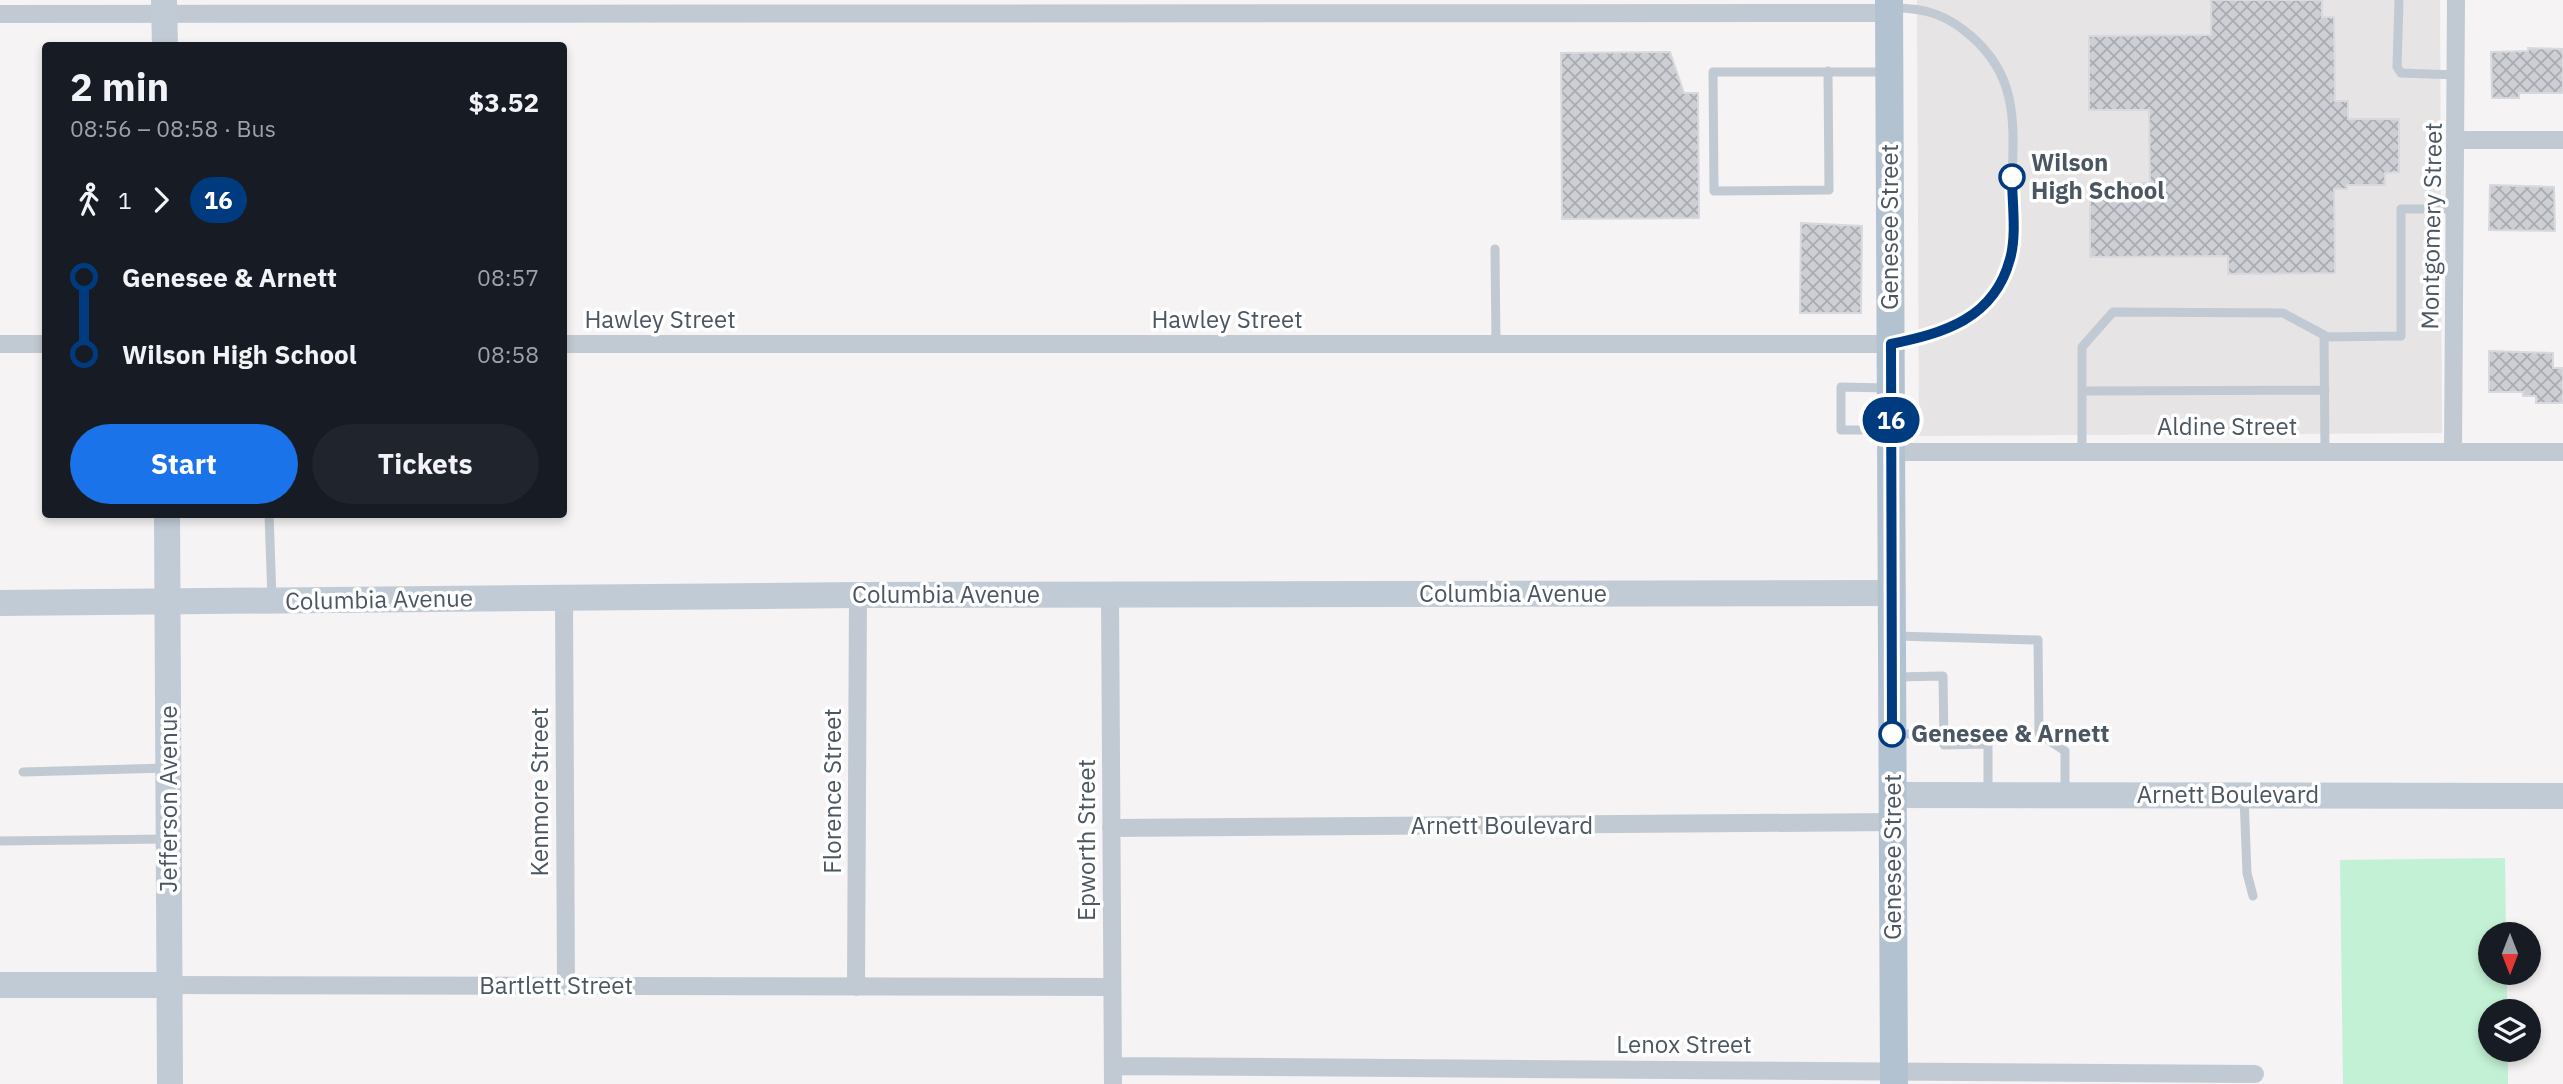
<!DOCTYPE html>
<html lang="en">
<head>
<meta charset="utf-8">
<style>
  body { margin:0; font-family:"IBM Plex Sans",sans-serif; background:#20242c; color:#f1f3f6; height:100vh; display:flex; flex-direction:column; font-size:26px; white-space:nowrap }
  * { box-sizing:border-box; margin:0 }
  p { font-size:23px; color:#9ea1a6 }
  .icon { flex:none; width:38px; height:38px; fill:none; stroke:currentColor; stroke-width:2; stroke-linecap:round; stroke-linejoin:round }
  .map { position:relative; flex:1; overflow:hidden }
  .details { position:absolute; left:42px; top:42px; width:525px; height:476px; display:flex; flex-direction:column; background:#171b24; border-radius:7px; box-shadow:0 4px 10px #0003 }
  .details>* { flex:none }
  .badge { padding:0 14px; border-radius:23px; font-size:24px; line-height:46px }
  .needle { width:46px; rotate:180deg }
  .controls { position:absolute; left:2478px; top:922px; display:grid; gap:14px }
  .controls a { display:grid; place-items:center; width:63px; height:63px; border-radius:50%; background:#171b24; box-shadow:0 4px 10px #0003; font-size:35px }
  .map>.badge { position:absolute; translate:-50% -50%; box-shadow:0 0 0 4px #fff }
  .legs { display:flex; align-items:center; gap:10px; height:77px; padding:0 28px; font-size:23px }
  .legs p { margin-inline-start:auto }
  .overview { display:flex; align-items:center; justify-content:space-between; height:119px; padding:0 28px }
  h1 { font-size:38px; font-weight:700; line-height:52px }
  .cta { display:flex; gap:14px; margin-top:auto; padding:14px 28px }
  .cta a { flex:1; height:80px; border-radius:42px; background:#1a73e8; color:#fff; font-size:28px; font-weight:700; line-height:80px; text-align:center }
  .cta a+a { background:#20242c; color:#f1f3f6 }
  ul { padding:0 28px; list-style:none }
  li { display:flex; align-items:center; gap:24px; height:77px; font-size:26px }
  li i { display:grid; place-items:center; width:10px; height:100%; margin:0 9px; background:currentColor }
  li i::after { content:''; width:18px; height:18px; margin:-9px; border:5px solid; border-radius:50%; background:#171b24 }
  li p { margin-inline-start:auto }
  li:first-child i { background:linear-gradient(#0000 50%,currentColor 0) }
  li:last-child i { background:linear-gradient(currentColor 50%,#0000 0) }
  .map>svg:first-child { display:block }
  .education { fill:#e6e4e5 }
  .garden { fill:#c3f1d5 }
  .building { fill:url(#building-cross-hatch); stroke:#d7d9de; stroke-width:2 }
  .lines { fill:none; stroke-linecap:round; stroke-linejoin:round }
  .lane { stroke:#c1cad2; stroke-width:9 }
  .street { stroke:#c1cad2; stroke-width:18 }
  .secondary { stroke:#c1cbd6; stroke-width:26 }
  .primary { stroke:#b3c2d1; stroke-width:28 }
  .line-1-casing { stroke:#fff; stroke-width:16 }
  .line-1 { stroke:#003b80; stroke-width:10 }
  .stop-1-dot { fill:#fff; stroke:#003b80; stroke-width:3.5 }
  .labels { text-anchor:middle; stroke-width:7; stroke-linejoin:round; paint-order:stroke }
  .stop-label { font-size:24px; font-weight:bold; fill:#4a5661; stroke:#fff; text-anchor:start }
  .street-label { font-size:24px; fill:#4a5661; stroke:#fff }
</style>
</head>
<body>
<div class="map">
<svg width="2563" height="1084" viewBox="0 0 2563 1084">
  <defs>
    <pattern id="building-cross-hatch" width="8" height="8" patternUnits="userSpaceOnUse" patternTransform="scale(1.75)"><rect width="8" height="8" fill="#cdcfd5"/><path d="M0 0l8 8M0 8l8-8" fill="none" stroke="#a8abb0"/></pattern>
  </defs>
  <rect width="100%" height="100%" fill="#f5f3f3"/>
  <path class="education" d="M1917,0H2440L2442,433L1919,436Z"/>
  <path class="garden" d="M2505,858L2506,934H2490V973H2507V1011L2490,1012V1050H2508V1084H2343L2340,860Z"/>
  <path class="building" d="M2211,0H2322V17H2334L2335,101H2348V119H2399V172L2385,173V185H2347V189H2334L2335,273L2228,274V256L2090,257V183H2150L2149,110H2089V36L2211,35Z
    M2528,48L2563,49V93H2519V98H2492L2491,52L2528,51Z
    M1670,52L1684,93H1698L1699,218L1562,219L1561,53Z
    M2490,185L2554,187L2555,231L2489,230Z
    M1801,223L1862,226L1861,313H1800Z
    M2489,351L2553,353V368H2563V403H2536V396H2523V392H2489Z"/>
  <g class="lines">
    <path class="lane" d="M2399,0L2397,67L2401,73L2457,75
      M1828,71L1829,190L1714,191L1713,72H1887
      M1495,249L1496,344
      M2324,337L2401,336V209H2457
      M1893,344C1924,337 1964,331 1985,305C2015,268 2011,233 2012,189C2013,129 2021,79 1971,36C1947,15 1926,8 1894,8
      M1887,388L1841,387V430H1889
      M2082,391L2325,390
      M2082,452V347L2113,312L2283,313L2324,335L2325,452
      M269,514L272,599
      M1897,636L2038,640L2039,734L2065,751V793
      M1895,677L1943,676L1944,745L1988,744V793
      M1896,734H1944
      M23,772L167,768
      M2244,797L2247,873L2253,896
      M0,841L167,839"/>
    <path class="street" d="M0,14L1889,13
      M2458,140H2563
      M0,344H46
      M564,344H1891
      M1891,452H2563
      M2453,452L2456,0
      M1110,595L1113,1084
      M564,598L566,986
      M1111,828L1893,822
      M170,985L1112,987
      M856,987L858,595
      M1113,1066L2255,1074"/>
    <path class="secondary" d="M164,0L165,46
      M167,514L170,1084
      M0,603L858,595L1892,593
      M1893,795L2563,796
      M0,985H170"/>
    <path class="primary" d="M1889,0L1894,1084"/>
  </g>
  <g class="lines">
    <g class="line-1-casing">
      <path id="line-1" d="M1892,734L1891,344C1944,333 1994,319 2010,259C2017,235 2012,202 2012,177"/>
    </g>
    <use href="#line-1" class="line-1"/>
  </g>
  <g class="stop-1-dot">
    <circle cx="2012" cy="177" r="12"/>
    <circle cx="1892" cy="734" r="12"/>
  </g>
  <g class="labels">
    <g class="stop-label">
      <text x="2031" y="171">Wilson<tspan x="2031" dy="28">High School</tspan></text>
      <text x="1911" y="742">Genesee &amp; Arnett</text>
    </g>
    <g class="street-label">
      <text transform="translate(2432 226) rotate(-89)" y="8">Montgomery Street</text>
      <text transform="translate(1890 227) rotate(-90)" y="8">Genesee Street</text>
      <text x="660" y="328">Hawley Street</text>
      <text x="1227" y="328">Hawley Street</text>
      <text x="2227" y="435">Aldine Street</text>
      <text x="1513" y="602">Columbia Avenue</text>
      <text x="946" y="603">Columbia Avenue</text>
      <text transform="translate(379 600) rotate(-1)" y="8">Columbia Avenue</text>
      <text transform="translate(833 791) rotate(-90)" y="8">Florence Street</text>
      <text transform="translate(540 792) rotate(-90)" y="8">Kenmore Street</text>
      <text x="2228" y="803">Arnett Boulevard</text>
      <text transform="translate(169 799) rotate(-90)" y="8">Jefferson Avenue</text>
      <text x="1502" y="834">Arnett Boulevard</text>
      <text transform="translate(1087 840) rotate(-90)" y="8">Epworth Street</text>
      <text transform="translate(1893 857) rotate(-90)" y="8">Genesee Street</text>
      <text x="556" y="994">Bartlett Street</text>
      <text x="1684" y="1053">Lenox Street</text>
    </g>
  </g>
</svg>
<div class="controls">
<a><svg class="needle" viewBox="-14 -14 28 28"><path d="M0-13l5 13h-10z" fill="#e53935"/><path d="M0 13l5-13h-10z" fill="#9ea1a6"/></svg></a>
<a><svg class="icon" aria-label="layers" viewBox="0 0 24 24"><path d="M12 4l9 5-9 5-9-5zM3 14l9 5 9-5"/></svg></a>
</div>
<b class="badge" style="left:1891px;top:420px;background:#003b80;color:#fff">16</b>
<section class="details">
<div class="overview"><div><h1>2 min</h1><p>08:56 – 08:58 · Bus</p></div><b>$3.52</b></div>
<div class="legs"><svg class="icon" aria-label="walk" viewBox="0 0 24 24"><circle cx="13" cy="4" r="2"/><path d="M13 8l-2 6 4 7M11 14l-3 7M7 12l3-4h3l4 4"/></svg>1<svg class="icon" aria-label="forward" viewBox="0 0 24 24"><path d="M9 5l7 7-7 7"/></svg><b class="badge" style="background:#003b80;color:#fff">16</b></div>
<ul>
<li><i style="color:#003b80"></i><b>Genesee &amp; Arnett</b><p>08:57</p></li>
<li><i style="color:#003b80"></i><b>Wilson High School</b><p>08:58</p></li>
</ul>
<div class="cta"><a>Start</a><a>Tickets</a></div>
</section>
</div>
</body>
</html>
